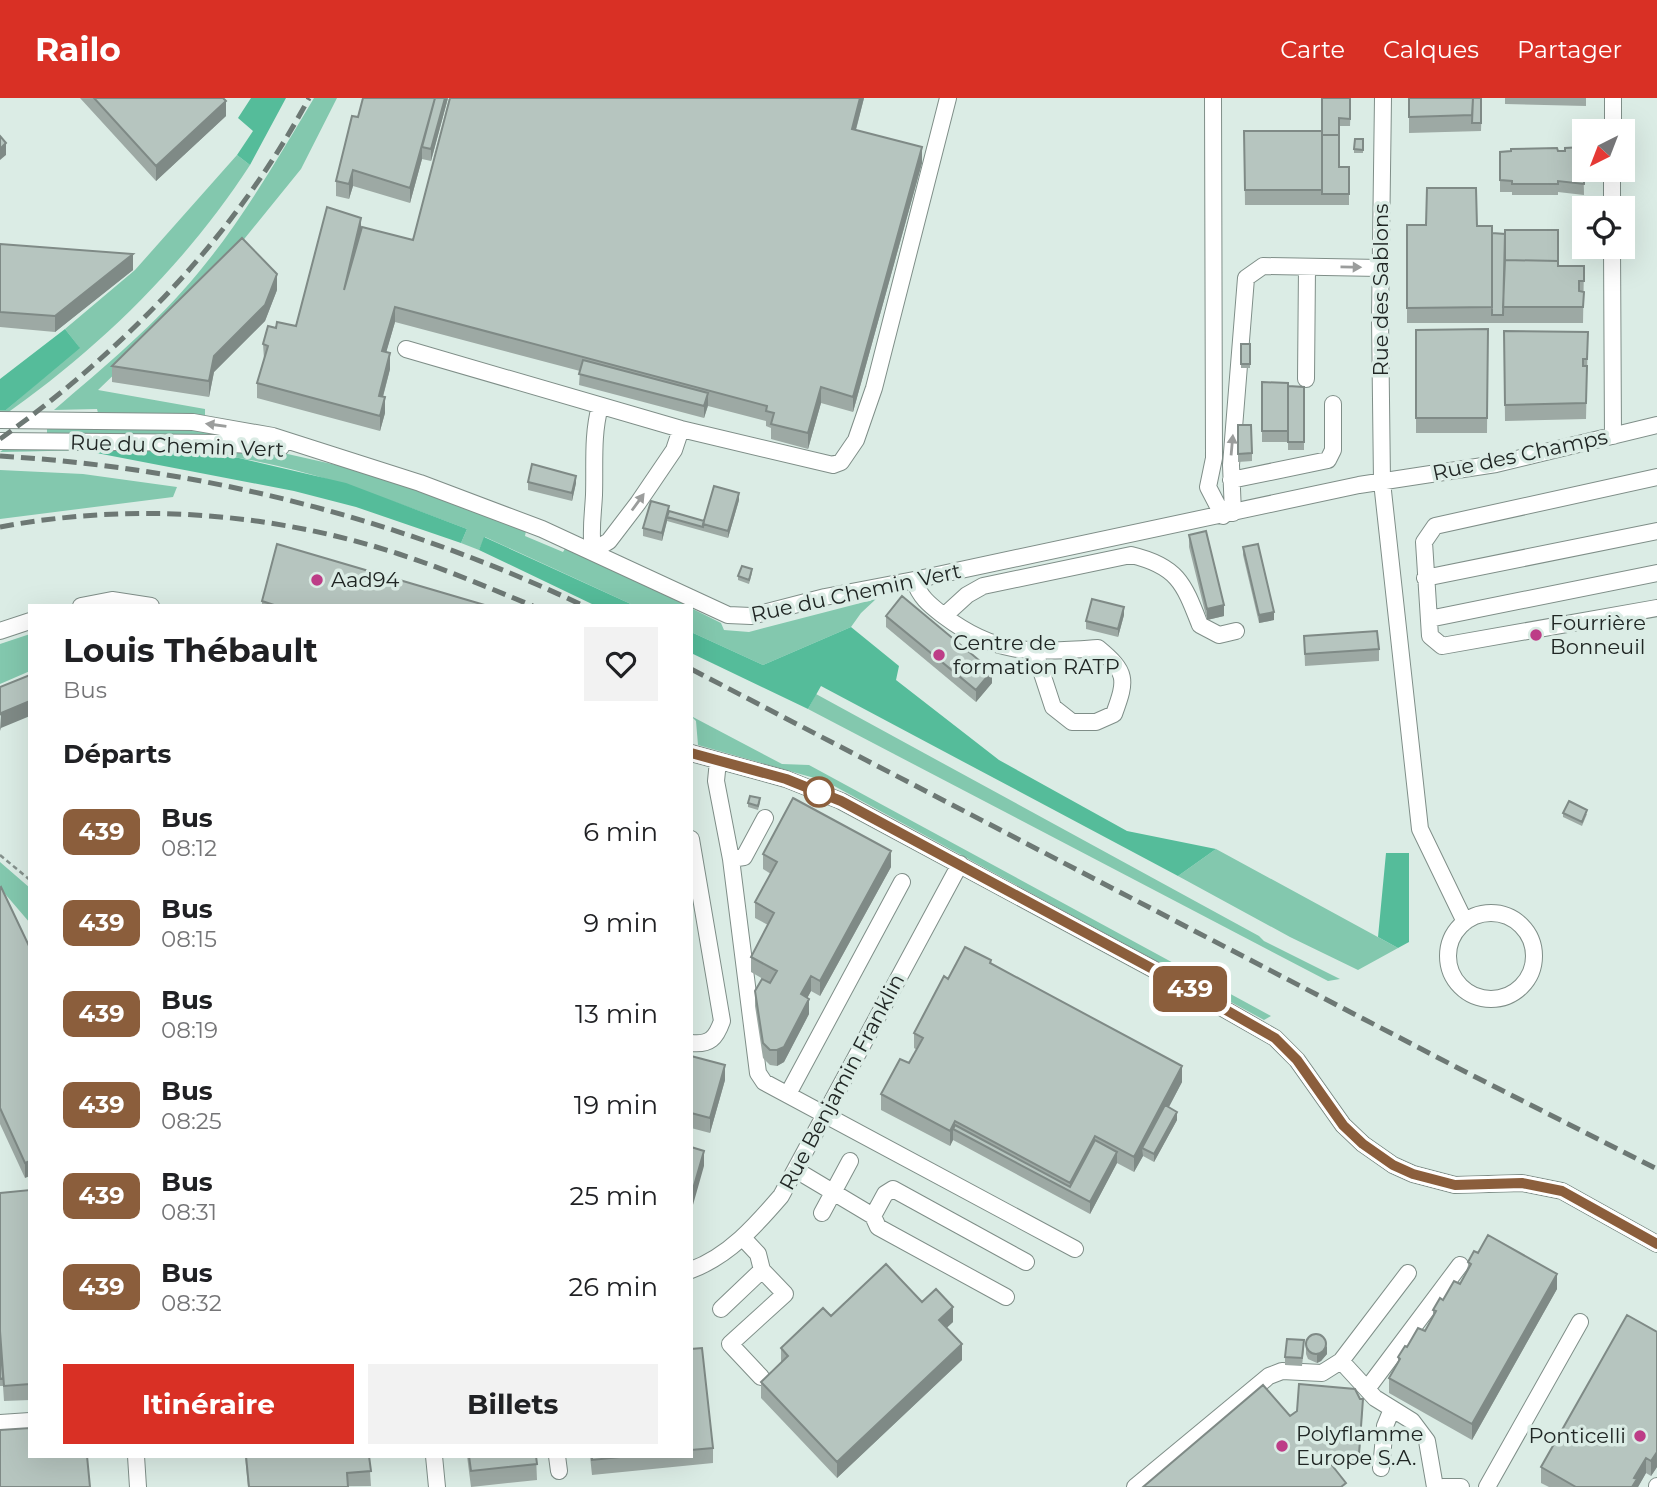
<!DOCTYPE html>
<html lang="fr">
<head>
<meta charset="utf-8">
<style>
  body { margin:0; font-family:Montserrat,sans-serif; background:#f2f2f2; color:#202124; height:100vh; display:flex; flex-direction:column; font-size:26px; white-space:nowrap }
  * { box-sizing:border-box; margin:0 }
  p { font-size:23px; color:#757577 }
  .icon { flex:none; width:38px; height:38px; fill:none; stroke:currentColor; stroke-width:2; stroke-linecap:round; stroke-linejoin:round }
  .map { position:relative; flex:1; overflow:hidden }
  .drawer { position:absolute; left:28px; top:506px; width:665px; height:854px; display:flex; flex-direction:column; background:#fff; border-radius:0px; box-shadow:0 7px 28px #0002 }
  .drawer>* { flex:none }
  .badge { padding:0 14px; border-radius:10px; font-size:24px; line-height:46px }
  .needle { width:46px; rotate:222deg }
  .tools { position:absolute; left:1572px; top:21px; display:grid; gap:14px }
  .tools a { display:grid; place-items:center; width:63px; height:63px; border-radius:0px; background:#fff; box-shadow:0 7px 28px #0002; font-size:35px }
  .map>.badge { position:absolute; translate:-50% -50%; box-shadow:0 0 0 4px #fff }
  h2 { padding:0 35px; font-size:26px; line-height:63px }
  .round { display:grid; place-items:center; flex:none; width:74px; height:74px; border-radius:0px; background:#f2f2f2 }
  .overview { display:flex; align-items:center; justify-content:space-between; height:119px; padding:0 35px }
  h1 { font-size:33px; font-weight:700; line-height:52px }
  .button { display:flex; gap:14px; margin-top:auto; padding:14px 35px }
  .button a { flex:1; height:80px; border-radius:0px; background:#d93025; color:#fff; font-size:28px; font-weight:700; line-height:80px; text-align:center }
  .button a+a { background:#f2f2f2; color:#202124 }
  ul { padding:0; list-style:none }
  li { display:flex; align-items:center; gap:21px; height:91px; padding:0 35px }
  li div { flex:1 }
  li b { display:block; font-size:26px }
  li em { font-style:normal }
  li .badge { min-width:77px; font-weight:700; text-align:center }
  header { display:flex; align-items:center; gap:42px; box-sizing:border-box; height:98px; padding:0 35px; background:#d93025; color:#fff }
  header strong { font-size:33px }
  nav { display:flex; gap:38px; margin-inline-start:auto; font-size:24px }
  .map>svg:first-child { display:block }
  .green { fill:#83c8ae }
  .forest { fill:#55bc9a }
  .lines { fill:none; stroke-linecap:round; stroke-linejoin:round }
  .minor-casing { stroke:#7f8e88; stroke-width:18 }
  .path { stroke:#85918c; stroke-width:2.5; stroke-dasharray:5 3.5; stroke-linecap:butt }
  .minor { stroke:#fff; stroke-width:16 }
  .rail { stroke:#6d7874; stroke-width:5; stroke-dasharray:14 7; stroke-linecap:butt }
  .wall { fill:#9da9a4 }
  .shaded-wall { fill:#7f8a86 }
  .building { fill:#b6c5bf; stroke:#7f8a86; stroke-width:2 }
  .oneway { fill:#9b9d9c }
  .line-casing { stroke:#fff; stroke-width:16 }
  .line { stroke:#8b5e3c; stroke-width:10 }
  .poi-dot { fill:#bd3d87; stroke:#dbece5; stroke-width:2.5 }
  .stop-dot { fill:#fff; stroke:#8b5e3c; stroke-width:3.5 }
  .labels { text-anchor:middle; stroke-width:7; stroke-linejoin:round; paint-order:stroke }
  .street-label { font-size:21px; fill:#202624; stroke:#dbece5 }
  .poi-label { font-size:21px; fill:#202624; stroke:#dbece5; text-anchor:start }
</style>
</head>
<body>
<header>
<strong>Railo</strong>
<nav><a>Carte</a><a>Calques</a><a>Partager</a></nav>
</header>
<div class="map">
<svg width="1657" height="1389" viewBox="0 0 1657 1389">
  <rect width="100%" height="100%" fill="#dbece5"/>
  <path class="green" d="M314,0H337L301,71L206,188L98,292L205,311V317L98,315L97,311L54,312C104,269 156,226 198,175C243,121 278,60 314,0Z
    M237,57L250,67C186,166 97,253 0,320V312H6L79,249L65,231L135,172Z
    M201,329L269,341L47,339V330Z
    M9,347L261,350L363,373L526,433L525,438L563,454L566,449L686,507H633L485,439L479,452L461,445L467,431C392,403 318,373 239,360C160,348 79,353 0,354Z
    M0,372L83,376L177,389L173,399L0,421Z
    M876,501L861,515L851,529L763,567L691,534V510L721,525L724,532L749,534Z
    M30,536V573L0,586V546Z
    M816,596L1259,838L1264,843L1340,881L1328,883L808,611Z
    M691,618L782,666L809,667L1271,918L1264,922L825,683L698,647L696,623Z
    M1216,751L1398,850L1358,872L1290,839L1178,778Z
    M0,764L30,790V825L0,790Z"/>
  <path class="forest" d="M251,0H286L250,67L237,57L253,33L238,20Z
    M65,231L80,250L6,312H0V281Z
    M149,352L239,360L346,385L467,431L461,445L356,409L294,393L86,353Z
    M484,439L633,507H594L479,452Z
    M851,529L899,568L896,582L999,662L1127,733L1216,751L1178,778L821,588L808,611L691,555V534L763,567Z
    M1386,755H1409V844L1398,850L1378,839Z"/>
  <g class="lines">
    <g class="minor-casing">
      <path id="minor" d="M1213,0L1214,360L1208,389L1223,418
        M1383,0L1380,220L1382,384L1420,731L1465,824
        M1613,33V0
        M1612,110V72
        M1612,149L1613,338
        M406,251L681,331L833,367L841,364L856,342L874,290L948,0
        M1306,281L1307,169
        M0,322L193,324L273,338L420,385L542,431L728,517L751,518L825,499L914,482L1359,387L1496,366L1657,327
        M0,343L218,345L281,349
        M1657,379L1435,428L1424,444L1430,538L1442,548L1657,510
        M1231,382L1328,362L1333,352V306
        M1233,415L1231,367L1246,180L1263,168L1380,170
        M593,453L609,443L638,405L674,352L681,331
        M593,453C590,434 593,417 594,397C595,366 592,338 600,308
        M1425,480L1657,433
        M914,482C920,500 930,507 944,518C998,559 1035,554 1098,550C1127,574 1127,581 1114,616L1096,624H1072L1053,609L1035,554
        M81,508L112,502L151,508
        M944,518L967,497L983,488L1131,457C1178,468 1184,486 1200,527L1219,537L1236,533
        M1429,521L1657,475
        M0,533L30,523
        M691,655L786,681L841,703L1177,884L1275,940L1297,962L1343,1027L1363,1046L1393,1067L1413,1076L1455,1087L1522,1085L1562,1093L1657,1146
        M718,663L716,683L731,761L758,975L764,984L1075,1151
        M691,741L722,923C716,940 710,947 691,945
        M731,761L744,759L765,720
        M1448 858a43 43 0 1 1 86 0a43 43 0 1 1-86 0Z
        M788,996L902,784
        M796,1072L873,1118L878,1129L1006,1199
        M822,1115L850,1063
        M873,1118L885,1096L893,1091L1026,1164
        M743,1140L758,1156L762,1172L785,1196L730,1246L761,1279
        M691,1172C729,1158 756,1127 781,1098L960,766
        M1408,1175L1341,1263L1375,1300L1412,1323L1427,1343L1435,1389
        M721,1211L762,1172
        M1367,1291L1460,1167
        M0,1325L30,1323
        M136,1358L138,1389
        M434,1358L437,1389
        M557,1358L559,1373
        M1381,1370L1385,1328L1392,1311
        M1135,1389L1269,1278L1282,1273L1322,1275L1341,1263
        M1443,1389H1461
        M1487,1389L1580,1224
        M1657,1389V1388"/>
    </g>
    <path class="path" d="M0,757L30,782"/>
    <use href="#minor" class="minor"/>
    <path class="rail" d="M0,341C127,250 235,138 309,0
      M0,358C201,370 402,421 584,508
      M0,429C133,404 271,414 399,456C445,471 489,490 533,508
      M691,571L1456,969L1657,1071"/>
  </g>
  <path class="wall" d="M80,0H223L226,18L156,83Z
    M448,0L431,63L422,61L410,105L353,88L349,101L336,98V83L358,19Z
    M864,0L856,32L922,65L853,314L821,305L808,351L771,341V330L766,328V323L708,308L704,320L579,287L580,273L395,224L386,254L390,271L383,299L385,315L380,333L257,300V285L264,261L263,246L276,230L296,228L361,133L413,142Z
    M1351,0L1350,28H1339V69H1349V107H1245L1244,33H1322Z
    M1409,0H1482L1481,33L1409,35Z
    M1505,0H1586V8L1505,6Z
    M1363,41V55H1354V51Z
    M1583,49L1584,97L1558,94V97H1512V94H1500V54L1565,53Z
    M1407,127L1492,135L1558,168H1584L1583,225H1407Z
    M0,146L133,172L55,234L0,229Z
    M277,192L265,223L214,274L209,299L112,284V268Z
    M1488,231L1487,335H1416V232Z
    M1504,233L1588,234L1586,321L1505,323Z
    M1241,246H1250V270H1241Z
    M1262,284L1288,288L1304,289V352H1288V299V344H1262Z
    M1238,327L1252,355V363L1238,364Z
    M528,384L576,385L572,403L528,392Z
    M739,402L728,440L667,423L662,443L643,438V430L669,413L704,423Z
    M1189,437L1224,518L1207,522L1189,449Z
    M1243,449L1274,522L1259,525L1243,457Z
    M752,475L749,486L738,482V478Z
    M262,503L488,508H262Z
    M1124,517L1118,539L1086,531V523Z
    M886,518L992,585L976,604L886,529Z
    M1304,538L1379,551V563L1305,568Z
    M760,704L758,712L748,709V705Z
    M1563,715L1587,716L1582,728L1563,719Z
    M763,756L891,769L820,898L811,893L807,900L809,916L784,964L777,968L770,967L763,960L755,908V893L770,885L751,874V859L768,827L755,820V804L771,776L763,771Z
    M0,790L30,850L25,1080L0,1026Z
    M991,866L1182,984L1169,1009L1177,1022L1154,1064L1143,1058L1134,1074L1117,1065L1090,1116L953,1042L950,1048L881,1012V996L909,965L917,952L914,950V935L948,881Z
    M691,958L725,982L710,1035L691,1030Z
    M30,1092V1302L4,1303L3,1288H0V1095Z
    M1468,1164L1557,1191L1472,1342L1389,1295V1280L1398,1265V1259L1407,1249L1425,1233L1433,1219V1212L1460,1186L1468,1171Z
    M831,1218L953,1224L946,1230L962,1262L837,1380L761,1300V1284L781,1265V1250Z
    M1657,1234V1369L1651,1378L1646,1375L1638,1389H1549L1541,1385V1369Z
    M1306,1248L1327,1256L1321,1263L1317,1265L1308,1261L1306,1256Z
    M1304,1250L1302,1268L1285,1267V1259Z
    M691,1251L713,1350V1365L592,1377L590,1358H691Z
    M1360,1301L1363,1306L1359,1368L1334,1367L1332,1368L1346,1389L1290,1318Z
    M245,1358H369L371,1388L248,1389Z
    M467,1358H536L537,1382L471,1389Z"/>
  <path class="shaded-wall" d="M435,0L422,49V61L410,105V90Z
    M445,0H448L431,63V51Z
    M860,0H864L852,46V31Z
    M226,3V18L156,83V68Z
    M6,45V57L0,62V51Z
    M922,49V65L853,314V299Z
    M353,72V88L349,101V86Z
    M361,120V136L344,192Z
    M133,156V172L55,234V218Z
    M277,176V192L265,223L214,274L209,299V283L214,258Z
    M395,209V224L382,269V253Z
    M390,255V271L379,313V298Z
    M821,289V305L808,351V335Z
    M708,295V307L704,320V308Z
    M385,299V315L380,333V318Z
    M576,378V385L572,403V395Z
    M739,395V402L728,440V433Z
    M669,408V416L667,419V423L662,443V435Z
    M1224,507V518L1207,522V511Z
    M1124,509V517L1118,539V531Z
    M1274,514V522L1259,525V517Z
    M992,573V585L976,604V592Z
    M30,603V618L1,630L0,633L1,615Z
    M891,753V769L820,898V883Z
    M811,878V893L801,912V896Z
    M809,901V916L784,964L777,968V952Z
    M725,967V982L710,1035V1020Z
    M1182,968V984L1146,1052L1142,1050L1143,1058L1134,1074V1059Z
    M1177,1014V1022L1154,1064V1056Z
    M955,1023V1032L953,1031V1042L950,1048V1033Z
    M1095,1038V1054L1070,1093V1085Z
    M704,1053V1068L691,1114V1098Z
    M1117,1054V1065L1090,1116V1104Z
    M30,1063V1078L25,1080V1065Z
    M1557,1176V1191L1472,1342V1326Z
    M953,1209V1224L939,1237V1222Z
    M962,1246V1262L837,1380V1364Z
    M1327,1248V1256L1321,1263L1317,1265V1257Z
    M1657,1354V1369L1651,1378V1363Z
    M1334,1355V1367L1327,1373V1361Z
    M1646,1360V1375L1638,1389H1632L1634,1380Z"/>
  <path class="building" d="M94,0H223L226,3L156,68Z
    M363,0H435L410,90L353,72L349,86L336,83L352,18L358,19Z
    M435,0H445L431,51L422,49Z
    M450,0H860L852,31L922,49L853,299L821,289L808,335L771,326L774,315L766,313L767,308L395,209L382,253L390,255L379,298L385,299L380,318L257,285L268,248L263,246L268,228L276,230L277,224L296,228L327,109L361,120L344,192L362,129L413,142Z
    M1322,0H1350V21L1339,20V37H1322Z
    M1409,0H1473L1472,17L1409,19Z
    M1473,0H1481V25H1472Z
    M1244,33H1322V92H1245Z
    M1322,37H1339V69H1349V96H1322Z
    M0,38L6,45L0,51Z
    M1355,41H1363V52L1354,51Z
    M1583,49L1584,61L1580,62V67H1584V86L1558,83V86H1512V83L1500,82V54L1511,53V51L1557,50L1558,53H1565V50Z
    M1427,90H1476L1477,128H1492V209L1407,210V127H1426Z
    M1505,132H1558V163L1505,162Z
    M1492,135L1505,136L1503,217H1492Z
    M242,140L277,176L265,207L214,258L209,283L112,268Z
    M0,146L133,156L55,218L0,214Z
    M1505,162L1558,163V168H1584V183H1579V193L1584,194L1583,209H1503Z
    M1488,231L1487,320H1416V232Z
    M1504,233L1588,234L1587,261H1583V268H1587L1586,305L1505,307Z
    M1241,246H1250V266H1241Z
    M583,262L708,295L704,308L579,276Z
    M1262,284L1288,285V333H1262Z
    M1288,288L1304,289V344H1288Z
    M1238,327H1251L1252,355L1238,356Z
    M532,366L576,378L572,395L528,384Z
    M714,388L739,395L728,433L703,426Z
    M651,403L669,408L662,435L643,430Z
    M669,413L704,423L703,429L667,419Z
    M1206,433L1224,507L1207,511L1189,437Z
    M277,446L488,508H277L262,503Z
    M1258,446L1274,514L1259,517L1243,449Z
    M742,468L752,471L749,482L738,478Z
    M902,498L992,573L976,592L886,518Z
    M1092,501L1124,509L1118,531L1086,523Z
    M1377,533L1379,551L1305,556L1304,538Z
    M30,577V603L1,615L0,617V589Z
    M750,698L760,700L758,708L748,705Z
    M793,700L891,753L820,883L811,878L801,896L809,901L784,949L777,952H770L763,945L755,893L762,881L770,885L777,873L751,859L774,815L755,804L777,764L763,756Z
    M1569,703L1587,712L1582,724L1563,715Z
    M1,789L30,850V1063L25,1065L0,1010V790Z
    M965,849L991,862L990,865L1182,968L1134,1059L1095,1038L1070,1085L955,1023L950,1033L881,996L900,961L909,965L923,940L914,935L944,878L948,881Z
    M691,958L725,967L710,1020L691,1015Z
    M1165,1007L1177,1014L1154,1056L1142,1050Z
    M955,1027L1070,1089L1095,1042L1117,1054L1090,1104L953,1031Z
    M691,1049L704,1053L691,1098Z
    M30,1092V1286L4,1288L0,1233V1095Z
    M1488,1137L1557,1176L1472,1326L1389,1280L1400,1261L1398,1259L1405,1248L1407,1249L1418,1230L1425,1233L1436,1213L1433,1212L1440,1200L1443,1202L1454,1183L1460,1186L1471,1166L1468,1164L1474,1153L1478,1155Z
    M886,1166L922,1204L936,1191L953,1209L939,1222L962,1246L837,1364L761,1284L788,1258L781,1250L823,1210L831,1218Z
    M1627,1217L1657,1234V1354L1651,1363L1646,1360L1634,1380L1637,1381L1632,1389H1576L1541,1369Z
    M1306 1246a10 10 0 1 1 20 0a10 10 0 1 1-20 0Z
    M0,1241L3,1280L0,1281Z
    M1287,1241L1304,1242L1302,1260L1285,1259Z
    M702,1250L713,1350L691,1352V1251Z
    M1299,1286L1355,1291L1360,1301H1363L1359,1356L1334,1355L1327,1361L1346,1385L1341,1389H1143L1263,1287L1290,1318L1297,1313Z
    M30,1330V1358H87L90,1389H0V1332Z
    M246,1358H369L371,1373L347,1375L348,1389H249Z
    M469,1358H536L537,1366L471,1373Z
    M592,1358H630L592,1362Z"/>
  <defs><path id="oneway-solid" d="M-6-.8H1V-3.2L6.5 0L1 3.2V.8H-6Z" transform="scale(1.75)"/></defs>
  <g class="oneway">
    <use href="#oneway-solid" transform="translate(1351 169) rotate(1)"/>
    <use href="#oneway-solid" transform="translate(216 327) rotate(-172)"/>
    <use href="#oneway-solid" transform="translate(1232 347) rotate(-85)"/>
    <use href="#oneway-solid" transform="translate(638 404) rotate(-54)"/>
  </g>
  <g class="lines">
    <g class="line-casing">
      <path id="line" d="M691,655L786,681L841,703L1177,884L1275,940L1297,962L1343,1027L1363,1046L1393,1067L1413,1076L1455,1087L1522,1085L1562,1093L1657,1146"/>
    </g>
    <use href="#line" class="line"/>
  </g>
  <g class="poi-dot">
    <circle cx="317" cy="482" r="7"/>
    <circle cx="1536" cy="537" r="7"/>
    <circle cx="939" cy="557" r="7"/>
    <circle cx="1640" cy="1338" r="7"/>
    <circle cx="1282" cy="1348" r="7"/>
  </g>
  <circle class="stop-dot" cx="819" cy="694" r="14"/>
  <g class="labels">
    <g class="street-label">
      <text transform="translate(1381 192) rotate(-90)" y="7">Rue des Sablons</text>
      <text transform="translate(177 348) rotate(2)" y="7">Rue du Chemin Vert</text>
      <text transform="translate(1520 357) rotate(-12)" y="7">Rue des Champs</text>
      <text transform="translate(856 495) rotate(-12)" y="7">Rue du Chemin Vert</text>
      <text transform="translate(842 984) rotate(-62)" y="7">Rue Benjamin Franklin</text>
    </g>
    <g class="poi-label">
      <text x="331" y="489">Aad94</text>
      <text x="1550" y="532">Fourrière<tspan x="1550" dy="24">Bonneuil</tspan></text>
      <text x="953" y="552">Centre de<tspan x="953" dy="24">formation RATP</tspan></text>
      <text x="1296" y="1343">Polyflamme<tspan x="1296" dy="24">Europe S.A.</tspan></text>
      <text x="1626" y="1345" text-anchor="end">Ponticelli</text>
    </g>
  </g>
</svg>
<div class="tools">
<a><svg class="needle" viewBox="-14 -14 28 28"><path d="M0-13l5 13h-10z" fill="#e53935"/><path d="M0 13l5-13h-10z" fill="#757577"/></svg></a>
<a><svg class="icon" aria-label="locate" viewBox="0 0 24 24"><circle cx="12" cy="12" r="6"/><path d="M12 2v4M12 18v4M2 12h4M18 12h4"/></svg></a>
</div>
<b class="badge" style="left:1190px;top:891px;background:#8b5e3c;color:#fff">439</b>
<section class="drawer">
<div class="overview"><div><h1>Louis Thébault</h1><p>Bus</p></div><a class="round"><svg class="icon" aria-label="heart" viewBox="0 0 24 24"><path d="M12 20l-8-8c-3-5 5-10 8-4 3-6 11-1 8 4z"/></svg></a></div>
<h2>Départs</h2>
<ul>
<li><span class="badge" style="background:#8b5e3c;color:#fff">439</span><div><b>Bus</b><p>08:12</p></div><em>6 min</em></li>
<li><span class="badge" style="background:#8b5e3c;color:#fff">439</span><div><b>Bus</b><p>08:15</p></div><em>9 min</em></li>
<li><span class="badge" style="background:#8b5e3c;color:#fff">439</span><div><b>Bus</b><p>08:19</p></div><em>13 min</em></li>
<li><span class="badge" style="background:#8b5e3c;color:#fff">439</span><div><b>Bus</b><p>08:25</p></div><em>19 min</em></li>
<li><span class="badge" style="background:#8b5e3c;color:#fff">439</span><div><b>Bus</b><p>08:31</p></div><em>25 min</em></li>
<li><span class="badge" style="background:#8b5e3c;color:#fff">439</span><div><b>Bus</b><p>08:32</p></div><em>26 min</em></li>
</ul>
<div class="button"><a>Itinéraire</a><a>Billets</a></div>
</section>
</div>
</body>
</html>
